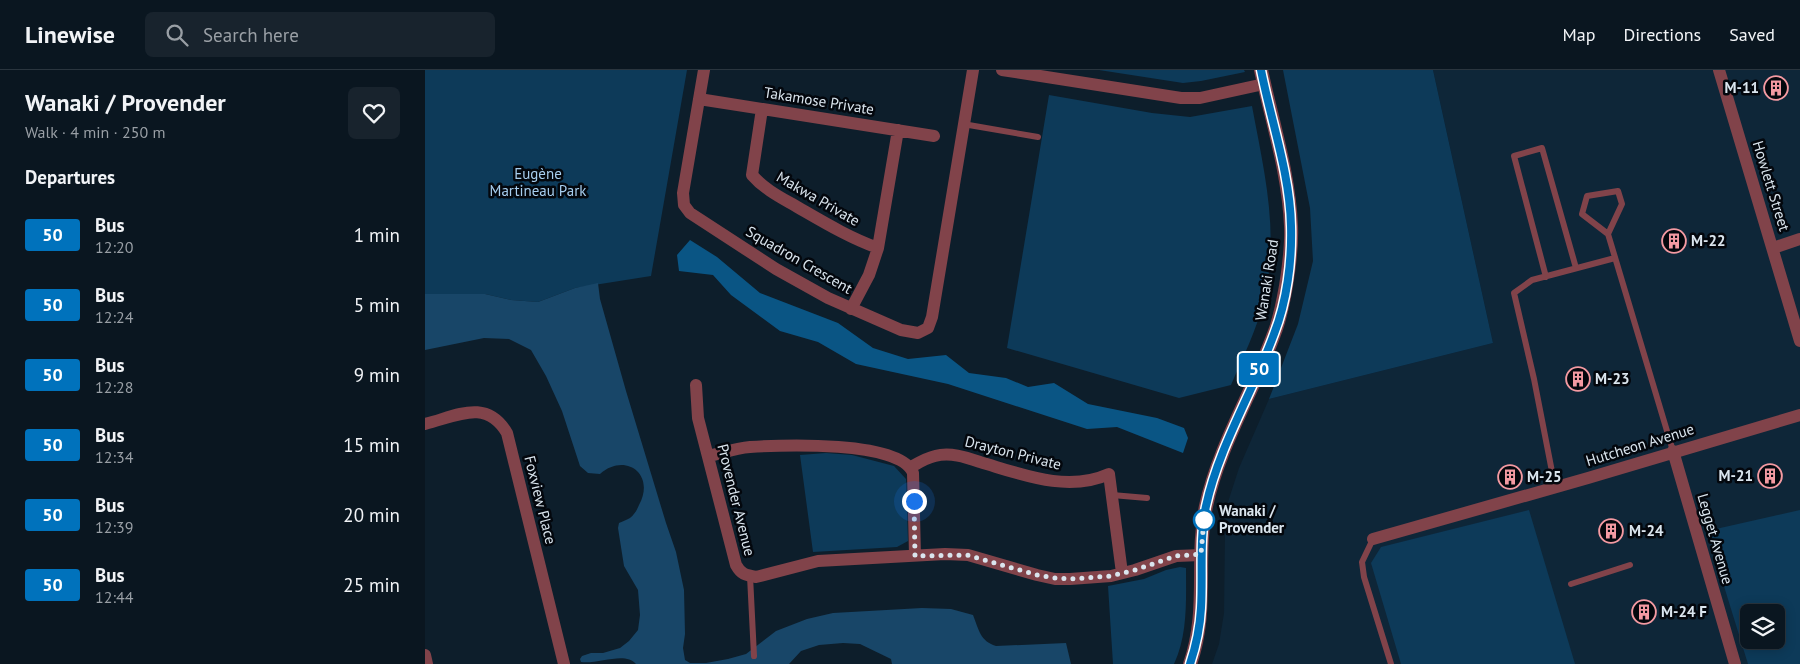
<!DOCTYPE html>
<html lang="en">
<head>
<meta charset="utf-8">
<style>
  body { margin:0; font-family:"PT Sans",sans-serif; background:#18232d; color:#f1f3f6; height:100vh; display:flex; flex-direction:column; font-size:19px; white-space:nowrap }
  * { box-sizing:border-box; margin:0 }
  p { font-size:16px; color:#999fa5 }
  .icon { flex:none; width:28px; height:28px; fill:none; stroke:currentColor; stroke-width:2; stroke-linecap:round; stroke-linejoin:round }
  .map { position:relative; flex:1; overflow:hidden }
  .panel { display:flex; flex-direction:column; background:#0a1620; width:425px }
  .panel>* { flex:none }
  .badge { padding:0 10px; border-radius:4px; font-size:18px; line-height:32px }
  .tools { position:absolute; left:1315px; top:534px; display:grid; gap:10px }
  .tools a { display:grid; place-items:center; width:45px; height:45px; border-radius:8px; background:#0a1620; box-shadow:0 2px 12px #0003,0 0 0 1px #2a353e; font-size:25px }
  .you { position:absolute; width:25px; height:25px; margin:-12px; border:4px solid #fff; border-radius:50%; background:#1a73e8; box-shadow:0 0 0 8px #1a73e833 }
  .map>.badge { position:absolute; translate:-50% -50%; box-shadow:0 0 0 2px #fff }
  h2 { padding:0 25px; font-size:19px; line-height:45px }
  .round { display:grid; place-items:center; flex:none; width:52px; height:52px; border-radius:8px; background:#18232d }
  .overview { display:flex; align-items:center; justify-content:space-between; height:85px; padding:0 25px }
  h1 { font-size:24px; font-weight:600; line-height:38px }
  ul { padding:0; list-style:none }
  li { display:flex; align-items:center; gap:15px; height:70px; padding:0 25px }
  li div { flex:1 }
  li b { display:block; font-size:19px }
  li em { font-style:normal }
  li .badge { min-width:55px; font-weight:700; text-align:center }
  header { display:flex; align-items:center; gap:30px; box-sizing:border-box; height:70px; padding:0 25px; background:#0a1620; border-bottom:1px solid #2a353e }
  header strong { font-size:24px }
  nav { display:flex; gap:28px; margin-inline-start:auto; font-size:18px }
  .search { width:350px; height:45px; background:#18232d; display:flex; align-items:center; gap:12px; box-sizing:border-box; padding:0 18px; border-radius:8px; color:#999fa5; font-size:19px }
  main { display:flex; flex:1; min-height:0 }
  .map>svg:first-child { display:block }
  .built { fill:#0e2638; fill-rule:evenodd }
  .green { fill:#0d3a59; fill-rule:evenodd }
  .forest { fill:#184668 }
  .water { fill:#0a5584 }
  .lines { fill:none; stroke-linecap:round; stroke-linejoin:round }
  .service { stroke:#81434a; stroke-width:6 }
  .minor { stroke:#81434a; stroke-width:12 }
  .tertiary { stroke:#81434a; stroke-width:14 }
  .line-casing { stroke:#fff; stroke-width:11 }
  .line { stroke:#0072bc; stroke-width:8 }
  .walk { stroke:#dae5ee; stroke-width:5; stroke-dasharray:0 9 }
  .stop-dot { fill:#fff; stroke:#0072bc; stroke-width:2.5 }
  .labels { text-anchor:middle; stroke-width:5; stroke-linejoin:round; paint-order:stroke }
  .poi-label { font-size:15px; font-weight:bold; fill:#dae5ee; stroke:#03070d; text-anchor:start }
  .street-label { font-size:15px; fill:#dae5ee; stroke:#03070d }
  .park-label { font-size:15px; fill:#a7ceef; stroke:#03070d }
  .stop-label { font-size:15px; font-weight:bold; fill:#dae5ee; stroke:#03070d; text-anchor:start }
</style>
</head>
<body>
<header>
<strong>Linewise</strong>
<div class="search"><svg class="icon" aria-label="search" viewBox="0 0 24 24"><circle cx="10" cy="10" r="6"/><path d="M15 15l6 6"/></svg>Search here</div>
<nav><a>Map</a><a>Directions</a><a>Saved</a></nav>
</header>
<main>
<section class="panel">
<div class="overview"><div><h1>Wanaki / Provender</h1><p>Walk · 4 min · 250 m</p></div><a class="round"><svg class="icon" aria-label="heart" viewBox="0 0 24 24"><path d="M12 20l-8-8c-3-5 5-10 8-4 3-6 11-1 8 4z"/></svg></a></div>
<h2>Departures</h2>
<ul>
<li><span class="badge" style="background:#0072bc;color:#fff">50</span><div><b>Bus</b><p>12:20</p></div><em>1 min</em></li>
<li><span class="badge" style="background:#0072bc;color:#fff">50</span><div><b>Bus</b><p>12:24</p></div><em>5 min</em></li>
<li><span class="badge" style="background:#0072bc;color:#fff">50</span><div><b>Bus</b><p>12:28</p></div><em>9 min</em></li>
<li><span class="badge" style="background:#0072bc;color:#fff">50</span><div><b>Bus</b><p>12:34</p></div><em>15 min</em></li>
<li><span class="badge" style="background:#0072bc;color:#fff">50</span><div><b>Bus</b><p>12:39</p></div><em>20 min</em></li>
<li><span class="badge" style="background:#0072bc;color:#fff">50</span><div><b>Bus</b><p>12:44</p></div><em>25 min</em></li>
</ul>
</section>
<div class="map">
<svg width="1375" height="594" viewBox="0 0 1375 594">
  <rect width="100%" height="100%" fill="#0d1e2b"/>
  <path class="built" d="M1008,0H1375V594H787L794,574L799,543L800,462L803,432L814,398L844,329L1068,273ZM1324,542H1351V570H1324Z"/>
  <path class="green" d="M0,0H262L226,206L150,218L113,232L86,230L60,224H0Z
    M674,0H819L820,2L776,11L758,13Z
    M858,0H1008L1068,273L844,329L873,254L888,191L885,138Z
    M624,25L727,43L765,47L827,36C839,101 855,163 839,230C832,259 818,287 806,315L754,328L582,278Z
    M401,383L427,385L469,396L481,409L483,471L472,477L388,482L375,385Z
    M1104,440L1150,594H976L946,493L956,477Z
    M1375,440V594H1323L1282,461ZM1324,542H1351V570H1324Z
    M755,497L761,498C761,529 763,565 749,594H688L683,516L719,509L741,500Z"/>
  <path class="forest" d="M173,213L175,229L201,321L241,453L251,482L259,520L260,564L258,578L260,590L265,593H281L303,589L321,584L351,561L382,549L408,543L497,538L526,539L548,545C554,560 555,571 571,576L641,573L646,594H467L466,589L435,574L418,573L394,575L376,581L364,594H211C200,581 175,594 156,592L155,589L157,586L166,583H178L195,578L204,571L213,560L215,545L213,520L199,496L193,458L194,453C198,451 202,450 205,448C209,445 212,440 214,435C231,404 200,382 175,404L163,403L155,396L137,341L121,306L106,280L84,269L59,268L0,280V224H60L86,230L113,232L150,218Z"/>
  <path class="water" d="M265,170L292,187L335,223L413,253L448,278L483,289L521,285L544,303L581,308L603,317L629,313L663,334L732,348L759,358L763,368L758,383L692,357L662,359L523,314L431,294L393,272L355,261L306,225L288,205L254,201L252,185Z"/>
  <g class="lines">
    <path class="service" d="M538,54L613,67
      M1183,164L1197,134L1193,121L1162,126L1157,144L1183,164L1248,381
      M1121,207L1089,86L1117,78L1151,198
      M1130,417L1109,309L1089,223L1107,210L1190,188
      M687,425L722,428
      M948,469L937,492L939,507L966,594
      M325,506L329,586
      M1146,514L1205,495"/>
    <path class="minor" d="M279,0L258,123L259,135L265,143L351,199L403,228L476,260L493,263L503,258L507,247L548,0
      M577,0L756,28H775L839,14
      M1294,0L1375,271
      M274,29L509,66
      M337,39L327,105C340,120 357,128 374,138C400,153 425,168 453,178
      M1348,178L1375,169
      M426,239L444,205L453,178L473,60
      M271,315L273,348L311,495C316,504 320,505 331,507L393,491L520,484L543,485L612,505L630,509H645L686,506L710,500L751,486L776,485
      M0,354C32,346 61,328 82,363L139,594
      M1248,381L1310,594
      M284,386C297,383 311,378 325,377C355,375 476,370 488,403L490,485
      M486,397C493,393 501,388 510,386C525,382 540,387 555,392C596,404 642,423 684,404L697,503
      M948,469L1163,408L1375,345
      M0,585L2,594"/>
    <path class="tertiary" d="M765,594C784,540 770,490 781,436C794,376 828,322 849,264C855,249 858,233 861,216C864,197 867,176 866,156C864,104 847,51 836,0"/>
  </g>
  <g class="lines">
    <g class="line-casing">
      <path id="line" d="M765,594C771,576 775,557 776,538C778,504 774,470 781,436C794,376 828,322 849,264C862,231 867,191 866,156C865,104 846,51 836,0"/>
    </g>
    <use href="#line" class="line"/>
    <path class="walk" d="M489,431L490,486L542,485L612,505L630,508L645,509L686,506L710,500L751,486L776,484L779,449V450"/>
  </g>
  <defs>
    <g id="building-ring" transform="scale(1.25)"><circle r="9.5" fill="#03070d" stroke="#f49aa2" stroke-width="1.5"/><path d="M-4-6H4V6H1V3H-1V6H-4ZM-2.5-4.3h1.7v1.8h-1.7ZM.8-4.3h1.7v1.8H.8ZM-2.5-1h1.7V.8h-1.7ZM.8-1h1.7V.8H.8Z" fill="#f49aa2"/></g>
  </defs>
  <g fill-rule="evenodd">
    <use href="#building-ring" x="1351" y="18"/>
    <use href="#building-ring" x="1249" y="171"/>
    <use href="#building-ring" x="1153" y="309"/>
    <use href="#building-ring" x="1345" y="406"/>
    <use href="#building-ring" x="1085" y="407"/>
    <use href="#building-ring" x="1186" y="461"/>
    <use href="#building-ring" x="1219" y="542"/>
  </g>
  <circle class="stop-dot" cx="779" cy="450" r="10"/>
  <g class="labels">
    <g class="poi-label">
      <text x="1334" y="23" text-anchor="end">M-11</text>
      <text x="1266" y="176">M-22</text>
      <text x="1170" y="314">M-23</text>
      <text x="1328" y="411" text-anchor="end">M-21</text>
      <text x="1102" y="412">M-25</text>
      <text x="1204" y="466">M-24</text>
      <text x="1236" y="547">M-24 F</text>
    </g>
    <g class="street-label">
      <text transform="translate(394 31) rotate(9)" y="5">Takamose Private</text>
      <text transform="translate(1346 116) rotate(73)" y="5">Howlett Street</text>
      <text transform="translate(393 129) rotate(30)" y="5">Makwa Private</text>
      <text transform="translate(374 190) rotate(30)" y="5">Squadron Crescent</text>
      <text transform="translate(842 210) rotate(-81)" y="5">Wanaki Road</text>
      <text transform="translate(1215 375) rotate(-17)" y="5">Hutcheon Avenue</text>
      <text transform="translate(588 383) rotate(14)" y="5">Drayton Private</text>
      <text transform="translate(115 430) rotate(76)" y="5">Foxview Place</text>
      <text transform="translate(311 430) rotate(76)" y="5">Provender Avenue</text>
      <text transform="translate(1290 469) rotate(74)" y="5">Legget Avenue</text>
    </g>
    <g class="park-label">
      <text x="113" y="109">Eugène<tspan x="113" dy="17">Martineau Park</tspan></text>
    </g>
    <g class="stop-label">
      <text x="794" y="446">Wanaki /<tspan x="794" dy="17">Provender</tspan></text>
    </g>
  </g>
</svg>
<div class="tools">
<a><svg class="icon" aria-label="layers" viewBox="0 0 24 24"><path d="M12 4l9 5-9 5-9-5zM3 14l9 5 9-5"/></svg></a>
</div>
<div class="you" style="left:489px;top:431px"></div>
<b class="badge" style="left:834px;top:299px;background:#0072bc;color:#fff">50</b>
</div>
</main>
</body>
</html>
